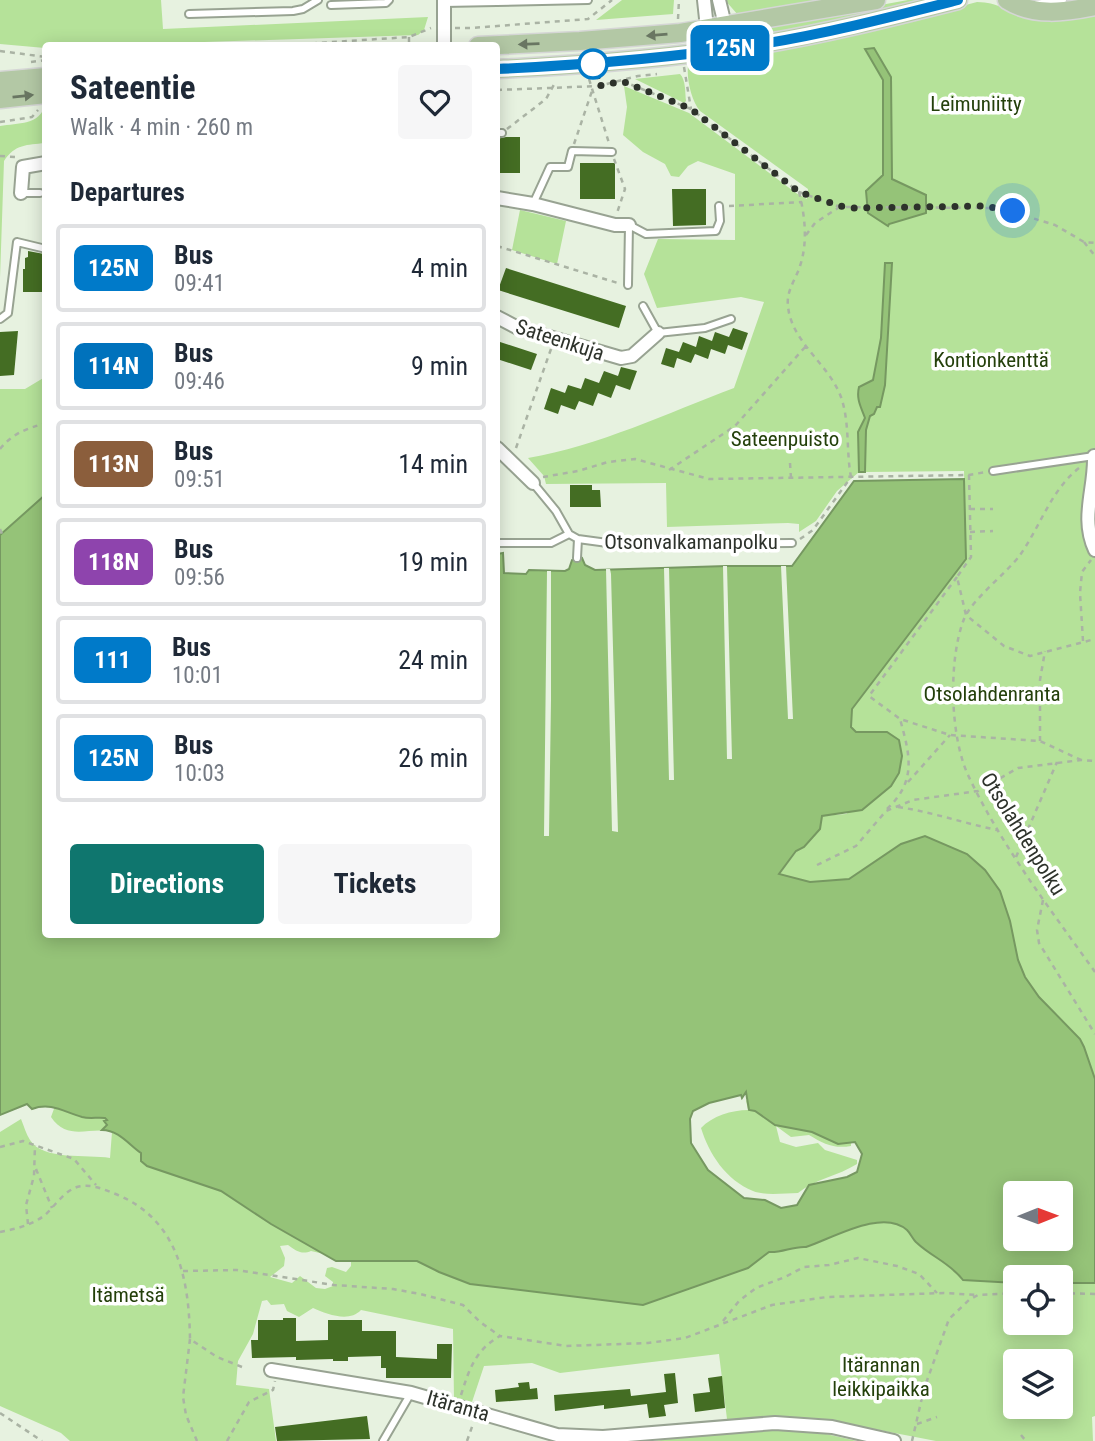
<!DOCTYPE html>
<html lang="en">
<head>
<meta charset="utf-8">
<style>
  body { margin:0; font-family:"Roboto Condensed",sans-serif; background:#f6f6f7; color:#1f2937; height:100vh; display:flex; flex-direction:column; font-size:26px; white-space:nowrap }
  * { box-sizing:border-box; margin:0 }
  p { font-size:23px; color:#747a83 }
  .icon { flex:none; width:38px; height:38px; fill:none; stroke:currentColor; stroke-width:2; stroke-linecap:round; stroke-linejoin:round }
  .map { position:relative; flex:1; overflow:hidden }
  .side { position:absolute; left:42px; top:42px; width:458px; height:896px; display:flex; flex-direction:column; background:#fff; border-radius:7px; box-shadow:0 4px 18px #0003 }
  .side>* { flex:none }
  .badge { padding:0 14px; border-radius:10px; font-size:24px; line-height:46px }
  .needle { width:46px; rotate:89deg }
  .tools { position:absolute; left:1003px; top:1181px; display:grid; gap:14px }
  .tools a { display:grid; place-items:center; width:70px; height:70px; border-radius:7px; background:#fff; box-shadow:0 4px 18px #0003; font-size:35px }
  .you { position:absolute; width:35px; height:35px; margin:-18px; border:5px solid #fff; border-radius:50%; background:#1a73e8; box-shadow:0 0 0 10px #1a73e833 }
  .map>.badge { position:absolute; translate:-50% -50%; box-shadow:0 0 0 4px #fff }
  h2 { padding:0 28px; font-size:26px; line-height:63px }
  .round { display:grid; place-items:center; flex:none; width:74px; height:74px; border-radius:7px; background:#f6f6f7 }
  .summary { display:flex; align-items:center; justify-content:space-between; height:119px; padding:0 28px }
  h1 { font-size:33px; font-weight:700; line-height:52px }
  .cta { display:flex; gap:14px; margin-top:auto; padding:14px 28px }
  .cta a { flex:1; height:80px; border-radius:7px; background:#0f766e; color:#fff; font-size:28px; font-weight:700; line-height:80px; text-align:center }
  .cta a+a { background:#f6f6f7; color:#1f2937 }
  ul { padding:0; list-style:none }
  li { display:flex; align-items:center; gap:21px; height:88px; margin:0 14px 10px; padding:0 14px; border:4px solid #e0e1e3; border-radius:7px }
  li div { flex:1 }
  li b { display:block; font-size:26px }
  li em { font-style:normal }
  li .badge { min-width:77px; font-weight:700; text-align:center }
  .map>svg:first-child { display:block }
  .green { fill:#b5e299; fill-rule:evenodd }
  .water { fill:#95c378; stroke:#769861; stroke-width:2; fill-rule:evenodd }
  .pier { fill:#e7f2e0 }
  .building { fill:#446d23 }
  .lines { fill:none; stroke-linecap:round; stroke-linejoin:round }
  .service-casing { stroke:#98a392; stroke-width:10 }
  .minor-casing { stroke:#98a392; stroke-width:16 }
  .primary-casing { stroke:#d5d6d5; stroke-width:21 }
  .path { stroke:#aab3a4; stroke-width:2.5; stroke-dasharray:5 5; stroke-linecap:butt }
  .service { stroke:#fff; stroke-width:6 }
  .minor { stroke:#fff; stroke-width:12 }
  .primary { stroke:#b3c8a5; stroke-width:18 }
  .oneway { fill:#697662 }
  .line-casing { stroke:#fff; stroke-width:16 }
  .line { stroke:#007ac9; stroke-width:10 }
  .walk { stroke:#2d322b; stroke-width:7; stroke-dasharray:0 12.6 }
  .stop-dot { fill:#fff; stroke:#007ac9; stroke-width:3.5 }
  .labels { text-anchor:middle; stroke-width:7; stroke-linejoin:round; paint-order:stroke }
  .park-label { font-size:21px; fill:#24400b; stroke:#fff }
  .street-label { font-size:21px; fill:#2d322b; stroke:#fff }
</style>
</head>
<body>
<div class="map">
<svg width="1095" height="1441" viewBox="0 0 1095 1441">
  <rect width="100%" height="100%" fill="#e7f2e0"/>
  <path class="green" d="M0,0H161L163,29L428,17L424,30L418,35L116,45L46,46L45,48L0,44Z
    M622,0H674L673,14L596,20Z
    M725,0H831L738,15Z
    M908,0H929L749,39L740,38L732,35L733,32Z
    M977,2C1002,3 1003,11 1024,17C1047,24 1072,18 1095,13V1079L1080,1039L1039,997L1025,977L1018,960L1010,921L901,844L849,879L810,882L779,875L797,851L804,847L820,828L822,816L846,814L891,786L899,773L902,756L887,732H856L851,728L852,709L966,559L964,471L865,472L866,430L870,416L874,414L877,407H880L883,395L892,263L884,270L885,287L881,338L873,380L859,386L865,418L858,432L859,472L837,491L816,521L799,532V524L788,523L667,527L666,483L546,484L544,476L528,458C599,446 667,413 734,388L764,302L741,297L657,308L644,274L658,239L735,240V174L698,161L688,166L679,177L671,176L665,164L643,152L623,135L627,107L624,86L689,113L796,193L807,199L808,189L700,111C691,100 685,75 689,61L905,21Z
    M680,74C686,80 685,93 686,101L684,103L635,79Z
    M45,105V143C27,145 15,144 4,161L0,278V126C18,123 40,125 45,105Z
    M520,210L566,221L557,264L512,250Z
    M45,377V508L0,535V389H25Z
    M39,1076L145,1138L141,1161L147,1166L221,1191L271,1224L324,1254L311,1251C302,1255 296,1251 288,1245L280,1246L285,1258L284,1266L270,1277L292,1283L300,1276L316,1288L325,1289L333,1286V1282L325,1276L327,1268L332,1267L346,1272L351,1266V1260L417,1261L439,1272L470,1284L549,1292L748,1268L769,1252C782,1253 793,1246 806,1247C833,1238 883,1208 907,1230C911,1234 913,1240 917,1243C932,1257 950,1263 963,1280L1015,1283V1323H1060L1061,1283H1095V1416L1092,1417L1093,1441H936L853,1425L788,1417L727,1419L719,1354L560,1373L532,1363L484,1366L471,1405L454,1400L453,1329L361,1310C349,1323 327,1314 313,1308L299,1317L287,1311L284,1304L271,1305L267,1300L262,1301L253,1334L238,1361L236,1385L269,1389L276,1441H70L61,1433L0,1406V1132L21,1119C24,1126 26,1134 30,1140C43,1161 87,1154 110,1158L112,1132C90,1126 68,1142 51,1117L55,1106L39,1107ZM1015,1362H1060V1407H1015Z
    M746,1100L751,1104L851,1140V1146C834,1149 824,1144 809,1135L791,1137L776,1126L780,1142L796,1147L818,1143L825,1150L857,1160V1164C838,1176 815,1179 798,1193C785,1193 765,1196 753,1191C726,1180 709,1154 701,1128C712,1116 732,1110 748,1110Z
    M783,1430L826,1434L857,1441H654L713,1433Z"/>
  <path class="water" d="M874,48L891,77L892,179L926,195V213L889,224L888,226L868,213L866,191L883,175V80L865,49Z
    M885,263H892L885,385L880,407H877L874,414L870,416L866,430L865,472H859L858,432L865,418C861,407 856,399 859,387L873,380L881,338Z
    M964,479L966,559L852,709L851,727L856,732H887L899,740L902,756L899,773L891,786L862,810L822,816L820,829L804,847L796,851L779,874L810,882L849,879L901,844L925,836L967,854L985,870L1000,891L1010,921L1018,960L1025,977L1039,997L1080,1039L1084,1047L1095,1079V1283H1061L1060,1278H1015V1283L963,1280C950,1263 932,1257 917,1243C913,1240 911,1234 907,1230C883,1208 833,1238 806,1247C793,1246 782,1253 769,1252L748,1268L643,1305L470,1284L439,1272L417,1261H336L271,1224L221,1191L147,1166L141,1161V1153C129,1145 119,1130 102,1130L107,1125L104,1121L107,1120L105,1118C97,1117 90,1119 82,1117C64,1112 51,1102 32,1109L27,1104L0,1115V535L45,495L46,934H497V554L503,553L504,573L526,574L529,570L565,571L569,569L572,560L582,558L585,565L595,570L727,566H792L854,481ZM746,1092L749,1110L755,1111L775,1125L812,1132L838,1144L855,1142L862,1154L857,1172L847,1177L809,1185L797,1205L781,1208L765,1200L744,1198L708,1170L691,1143L690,1119L693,1111L709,1103L741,1095L742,1098ZM1015,1194H1060V1239H1015Z"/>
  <path class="pier" d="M723,566H727L732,759H727Z
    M781,566H786L793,719H788Z
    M664,568H669L674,780H669Z
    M606,569H610L611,574L618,832L612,831Z
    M547,571H551V700L549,836H544Z"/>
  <path class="building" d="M506,137H520V173H497V139Z
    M580,163H615V199H580Z
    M672,189H706V225L673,226Z
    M28,251L44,254L46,292H23V269H25V258L28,257Z
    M506,268L626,306L619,328L498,290Z
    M733,328L748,333L742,350L728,345L725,354L711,349L708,359L695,354L691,363L677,358L674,368L661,364L666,348L679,352L683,342L696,347L699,336L712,341L715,332L729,337Z
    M18,331L14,375L0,376V332Z
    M497,341L537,354L531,370L497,359Z
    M621,367L637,371L630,390L616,385L611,398L598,393L593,406L579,401L575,410L561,405L558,414L544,409L551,388L565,393L568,385L581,389L585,378L599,383L604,371L618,376Z
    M570,485H592V490H600L601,507H570Z
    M283,1318H296V1341L328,1340V1320H362V1331H396V1357L437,1359V1344H452L451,1378H386V1368H381V1356L348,1357V1361H333V1359L296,1360V1357L252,1358L251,1340H258V1320H283Z
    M675,1373L678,1403L664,1405L666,1416L649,1418L647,1404L604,1409V1405L555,1411L554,1395L630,1389L631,1396L666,1392L664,1374Z
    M722,1376L725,1408L695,1412L693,1394L710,1392L708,1378Z
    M529,1382L530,1389L537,1388L538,1399L496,1402L495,1390L519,1387L518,1383Z
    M367,1416L370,1439L277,1441L275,1427Z"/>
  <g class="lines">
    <g class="service-casing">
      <path id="service" d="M444,3L588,0
        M1035,4L1063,0
        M331,5L386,3L389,0
        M189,14L293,11L303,9L318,0
        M497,133H502
        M21,193H40
        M533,204L550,167H568L572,151L612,152
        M628,285L629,225L646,234L716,231L720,221L719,206
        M643,306L658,333L705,328L731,319
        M0,319L8,313L17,242L46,249
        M993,471L1094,456
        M533,483L556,511L569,534L578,539L615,544L792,543
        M497,543H551L569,534
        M577,558L578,539
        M383,1441L411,1393"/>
    </g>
    <g class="minor-casing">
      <path id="minor" d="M704,0L707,28L721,49
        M719,0L725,25L721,49
        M444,46V0
        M21,193L23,167L46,163
        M497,198L533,204L615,225H629
        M497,317L518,328L621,358L632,356L658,333
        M497,448L533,483
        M1094,456C1095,489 1080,518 1095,550
        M271,1370L411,1393L557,1435L603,1437L775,1423L832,1427L894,1441"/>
    </g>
    <g class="primary-casing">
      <path id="primary" d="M1007,0C1034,17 1066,12 1095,6
        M478,46L580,41L680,33L876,0
        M497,69C584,65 670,58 756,45C824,34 891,17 958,0
        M0,81L46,77
        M0,99L46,94"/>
    </g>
    <path class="path" d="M678,19L679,0
      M455,28H471L588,19L612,0
      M409,37V46
      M272,46L409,37L431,28
      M0,51L46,57
      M31,62L46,60
      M684,67L691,109
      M589,79L609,143
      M622,81L691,109L799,192L840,207L999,208L1055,225L1084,242L1095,243
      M497,90L599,86L638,76L657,74
      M0,122L32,117L38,110
      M507,129L546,99L556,81
      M574,144L592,91
      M0,156L15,157
      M614,159L625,189L617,213
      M799,192C805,216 808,242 800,266C796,279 786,291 788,306C791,342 829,364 841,397C850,423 846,451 851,477
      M729,206L802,202
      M806,235L815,223L838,208
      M1084,242L1095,256
      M497,246L621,284
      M516,448L551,349
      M0,449C13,433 26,429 46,423
      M790,463L791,478
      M1079,468C1051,490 1040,527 1020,555C1006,574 972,599 964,619C948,660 950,736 968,775C1001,845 1050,909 1095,972
      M669,470L735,426L806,346
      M969,475L971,557L957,577L966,615L1004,646L1030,656L1095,639
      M543,477L578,471L608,462L635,459L709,479L969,475L986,472
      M970,509H993
      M0,529L2,534
      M970,532L993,531
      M800,539L813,530L851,477
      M957,577L869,696L900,719L950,735L1040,741L1081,760
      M1083,641L1080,593L1082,572L1091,560
      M1040,741V680L1045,651
      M908,782L950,735
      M898,807C932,812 963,823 997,830
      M887,809C917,781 910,755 900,719
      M1016,857L1057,762
      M817,865L856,846L886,811L913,800L978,791L1018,768L1081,760L1095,761
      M1043,900L1037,930L1039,943L1095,1034
      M0,1147L23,1141L74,1159L96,1185
      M36,1169L52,1208
      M28,1224L26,1205L34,1176L35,1145
      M0,1232C16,1229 32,1225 45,1215C55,1206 63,1192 77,1187C92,1183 105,1190 118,1195C179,1221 189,1281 190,1339L217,1357L242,1367
      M183,1271L237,1270L334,1285L393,1289L420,1294L463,1305L480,1322L500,1336
      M1060,1293L1095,1294
      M723,1321L739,1301L756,1288L785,1277L804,1267L829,1265L858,1258L897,1266L919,1274L937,1293
      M190,1339L183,1397L186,1415L197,1441
      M902,1383L924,1389
      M461,1395C469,1370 475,1350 500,1336L566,1346L648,1343L685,1338L772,1305L827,1297L944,1293L978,1295
      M0,1413L42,1441
      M917,1424L937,1417
      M1021,1435L1026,1441
      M227,1441L249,1402L273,1390L275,1381
      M467,1441L473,1424
      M912,1441L924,1389L949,1319L969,1300L978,1295L1015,1293"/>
    <use href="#service" class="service"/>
    <use href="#minor" class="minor"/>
    <use href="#primary" class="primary"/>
  </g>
  <defs><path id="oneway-solid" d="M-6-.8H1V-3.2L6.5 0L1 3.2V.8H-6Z" transform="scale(1.75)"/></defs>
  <g class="oneway">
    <use href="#oneway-solid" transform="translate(657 35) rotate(175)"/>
    <use href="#oneway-solid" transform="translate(529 44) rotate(178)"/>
    <use href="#oneway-solid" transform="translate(23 96) rotate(-6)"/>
  </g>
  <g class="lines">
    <g class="line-casing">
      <path id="line" d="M497,69C584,65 670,58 756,45C825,34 891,17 958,0"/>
    </g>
    <use href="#line" class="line"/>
    <path class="walk" d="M593,64L599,79V86L622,81L691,109L799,192L840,206L855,208L984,206L1013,211"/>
  </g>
  <circle class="stop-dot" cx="593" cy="64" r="14"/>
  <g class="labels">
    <g class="park-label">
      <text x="976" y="111">Leimuniitty</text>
      <text x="991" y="367">Kontionkenttä</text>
      <text x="785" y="446">Sateenpuisto</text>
      <text x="992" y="701">Otsolahdenranta</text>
      <text x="128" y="1302">Itämetsä</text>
      <text x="881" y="1372">Itärannan<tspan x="881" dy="24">leikkipaikka</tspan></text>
    </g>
    <g class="street-label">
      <text transform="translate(560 340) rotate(18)" y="7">Sateenkuja</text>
      <text x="691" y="549">Otsonvalkamanpolku</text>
      <text transform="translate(1023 834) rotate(58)" y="7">Otsolahdenpolku</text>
      <text transform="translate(458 1406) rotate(16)" y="7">Itäranta</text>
    </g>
  </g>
</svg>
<div class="tools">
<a><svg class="needle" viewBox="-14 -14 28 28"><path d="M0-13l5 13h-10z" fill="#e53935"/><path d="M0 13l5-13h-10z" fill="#747a83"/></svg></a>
<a><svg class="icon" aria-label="locate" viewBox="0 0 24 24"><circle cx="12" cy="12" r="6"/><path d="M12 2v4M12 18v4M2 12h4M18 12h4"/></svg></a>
<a><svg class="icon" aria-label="layers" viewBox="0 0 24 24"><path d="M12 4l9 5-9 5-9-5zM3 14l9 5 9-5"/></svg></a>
</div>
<div class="you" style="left:1013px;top:211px"></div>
<b class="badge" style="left:730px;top:48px;background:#007ac9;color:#fff">125N</b>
<section class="side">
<div class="summary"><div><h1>Sateentie</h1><p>Walk · 4 min · 260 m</p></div><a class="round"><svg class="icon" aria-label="heart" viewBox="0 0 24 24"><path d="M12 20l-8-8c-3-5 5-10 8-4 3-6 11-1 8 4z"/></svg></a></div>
<h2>Departures</h2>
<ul>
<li><span class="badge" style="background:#007ac9;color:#fff">125N</span><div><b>Bus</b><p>09:41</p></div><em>4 min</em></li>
<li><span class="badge" style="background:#0072bc;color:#fff">114N</span><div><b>Bus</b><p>09:46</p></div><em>9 min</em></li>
<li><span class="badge" style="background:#8b5e3c;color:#fff">113N</span><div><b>Bus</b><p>09:51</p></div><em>14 min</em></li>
<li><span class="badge" style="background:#8e44ad;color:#fff">118N</span><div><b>Bus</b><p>09:56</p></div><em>19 min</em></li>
<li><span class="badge" style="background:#007ac9;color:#fff">111</span><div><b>Bus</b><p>10:01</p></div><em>24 min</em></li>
<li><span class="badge" style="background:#007ac9;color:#fff">125N</span><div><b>Bus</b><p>10:03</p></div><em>26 min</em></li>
</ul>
<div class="cta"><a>Directions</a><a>Tickets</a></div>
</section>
</div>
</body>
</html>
